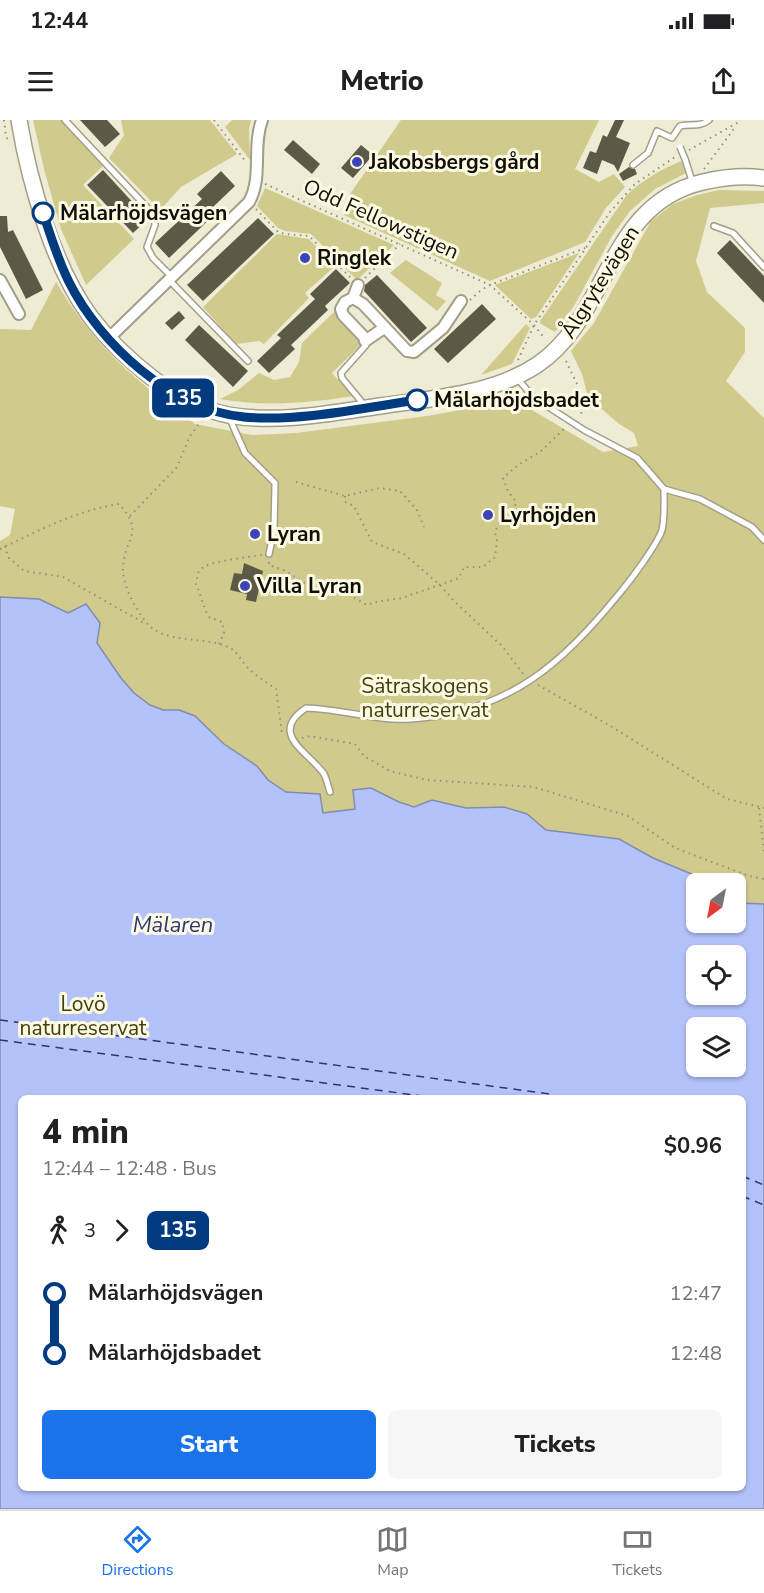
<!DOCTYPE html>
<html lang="en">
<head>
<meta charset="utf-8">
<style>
  body { margin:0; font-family:"Nunito Sans",sans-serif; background:#f6f6f6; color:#202124; height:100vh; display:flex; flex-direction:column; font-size:22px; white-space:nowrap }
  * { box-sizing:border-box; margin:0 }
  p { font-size:20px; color:#757577 }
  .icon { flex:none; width:33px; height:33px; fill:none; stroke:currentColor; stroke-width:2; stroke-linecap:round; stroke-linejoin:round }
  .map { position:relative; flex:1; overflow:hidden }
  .sheet { position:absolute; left:18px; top:975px; width:728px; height:396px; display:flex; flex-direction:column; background:#fff; border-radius:9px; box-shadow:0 2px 4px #0004 }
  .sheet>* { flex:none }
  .badge { padding:0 12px; border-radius:9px; font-size:21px; line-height:39px }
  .needle { width:39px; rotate:212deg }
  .buttons { position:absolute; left:686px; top:753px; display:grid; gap:12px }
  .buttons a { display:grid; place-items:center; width:60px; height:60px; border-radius:9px; background:#fff; box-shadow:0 2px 4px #0004; font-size:30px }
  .map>.badge { position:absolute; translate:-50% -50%; box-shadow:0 0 0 3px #fff }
  .legs { display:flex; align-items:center; gap:9px; height:66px; padding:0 24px; font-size:20px }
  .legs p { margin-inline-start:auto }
  .summary { display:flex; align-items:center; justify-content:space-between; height:102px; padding:0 24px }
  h1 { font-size:33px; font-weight:800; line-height:45px }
  .cta { display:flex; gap:12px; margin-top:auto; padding:12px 24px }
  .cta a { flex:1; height:69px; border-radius:9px; background:#1a73e8; color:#fff; font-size:24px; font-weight:800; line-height:69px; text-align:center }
  .cta a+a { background:#f6f6f6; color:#202124 }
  ul { padding:0 24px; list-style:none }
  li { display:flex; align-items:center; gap:21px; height:60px; font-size:22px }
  li i { display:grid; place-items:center; width:9px; height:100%; margin:0 8px; background:currentColor }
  li i::after { content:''; width:15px; height:15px; margin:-8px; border:4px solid; border-radius:50%; background:#fff }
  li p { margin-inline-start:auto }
  li:first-child i { background:linear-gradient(#0000 50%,currentColor 0) }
  li:last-child i { background:linear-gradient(currentColor 50%,#0000 0) }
  .status { display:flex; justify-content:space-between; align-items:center; height:42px; padding:0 30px; background:#fff; direction:ltr }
  .status svg { height:16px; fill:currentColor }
  header { display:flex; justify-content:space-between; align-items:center; height:78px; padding:0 24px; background:#fff; font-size:27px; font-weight:800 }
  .tab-bar { display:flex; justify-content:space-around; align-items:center; height:84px; border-top:2px solid #e0e0e0; background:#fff; font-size:16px; color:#757577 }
  .tab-bar a { display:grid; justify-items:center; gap:3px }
  .tab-bar .current { color:#1a73e8 }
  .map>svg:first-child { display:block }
  .green { fill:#d1ca8d; fill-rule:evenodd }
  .water { fill:#b4c2fa; stroke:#838cb1; stroke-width:1.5; fill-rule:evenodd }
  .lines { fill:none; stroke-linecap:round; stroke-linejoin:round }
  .ferry { stroke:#2d3577; stroke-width:1.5; stroke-dasharray:8 6; stroke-linecap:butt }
  .building { fill:#5c5a46 }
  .lane-casing { stroke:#a29f89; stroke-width:8 }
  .street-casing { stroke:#a29f89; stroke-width:14 }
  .secondary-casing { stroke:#a29f89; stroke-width:18 }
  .path { stroke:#92917f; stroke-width:2; stroke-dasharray:1.5 4.5; stroke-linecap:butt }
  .lane { stroke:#fff; stroke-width:5 }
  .street { stroke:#fff; stroke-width:10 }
  .secondary { stroke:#fff; stroke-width:15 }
  .lane-bridge-casing { stroke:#a29f89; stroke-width:8; stroke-linecap:butt }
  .lane-bridge { stroke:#fff; stroke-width:5 }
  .line-1-casing { stroke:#fff; stroke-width:14 }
  .line-1 { stroke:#003b80; stroke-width:9 }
  .poi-dot { fill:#3c44b8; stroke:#fcfae2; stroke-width:2 }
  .stop-1-dot { fill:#fff; stroke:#003b80; stroke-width:3 }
  .labels { text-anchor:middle; stroke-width:6; stroke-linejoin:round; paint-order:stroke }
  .poi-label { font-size:21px; font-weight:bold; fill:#100f07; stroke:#fcfae2; text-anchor:start }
  .stop-label { font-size:21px; font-weight:bold; fill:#100f07; stroke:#fcfae2; text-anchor:start }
  .street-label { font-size:21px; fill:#100f07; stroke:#fcfae2 }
  .park-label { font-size:21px; fill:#433e0d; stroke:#fcfae2 }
  .water-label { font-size:22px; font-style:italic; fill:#2d3577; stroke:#fcfae2 }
</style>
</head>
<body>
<div class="status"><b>12:44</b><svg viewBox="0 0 49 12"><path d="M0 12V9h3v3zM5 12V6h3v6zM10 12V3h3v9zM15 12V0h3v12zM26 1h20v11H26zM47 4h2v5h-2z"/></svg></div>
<header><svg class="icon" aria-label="menu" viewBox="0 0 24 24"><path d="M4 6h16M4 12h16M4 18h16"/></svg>Metrio<svg class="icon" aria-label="share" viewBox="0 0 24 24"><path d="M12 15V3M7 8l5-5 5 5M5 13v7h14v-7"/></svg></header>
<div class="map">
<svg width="764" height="1389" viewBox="0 0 764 1389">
  <rect width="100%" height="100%" fill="#eeecd4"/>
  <path class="green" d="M33,0H61L104,45L83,65L134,119L86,165L61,109L44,49Z
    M121,0H210L237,34L181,67L160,90L109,38L124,15Z
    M232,0H251L249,9L250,40L225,7Z
    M401,0H599L575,49L599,62L614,54L625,67L606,88L585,122L490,161L344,95L350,74Z
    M681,41L686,53L655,69L630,91L612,116L574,186L555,212L541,204L540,201L626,76C642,60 660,50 681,41Z
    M265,68L394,125L357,160L311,114L285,111L278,108L257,86Z
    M719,70L764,71V83L710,88L696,141L707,172L745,208V232L726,261L764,298V968L735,946V908H696L21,978V1368H742L764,1389H0V421L10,415L15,389L0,386V209L31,210L56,162C94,227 136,261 195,304L252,315L296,313L427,296L515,280L603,332L638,326L634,313L619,304L588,277L582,254L571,231L594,203L651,101L673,84L697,75ZM696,764H735V802H696ZM696,836H735V874H696Z
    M277,114L309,119L335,146L305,173L309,178L264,224L259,221L236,224L203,187Z
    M579,133L536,197L531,199L495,165Z
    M406,140L442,163L436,175L446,181L437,191L390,153Z
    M335,191L365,221L332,253L353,276C310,283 264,287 220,279L238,270L259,253L274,260L290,257L299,242L302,223Z
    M526,204L530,208L512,244L481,255Z"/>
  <path class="water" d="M0,477L39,479L68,493L86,484L100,503L97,523L121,558L134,573L150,585L163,590H179L195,596L224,624L257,646L268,660L286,672L320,674L323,693L355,689L353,670L371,668L399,682L414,687L432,680L466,688L504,687L527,694L546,710L619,719L653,738L694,755L704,763L696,764V802H735V783L764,784V1389H0ZM696,836H735V874H696ZM696,908H735V946H696ZM21,978H742V1368H21Z"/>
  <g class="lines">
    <path class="ferry" d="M0,900L550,974L559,978
      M0,920L437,978
      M742,1056L764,1065
      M742,1076L764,1085"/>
  </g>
  <path class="building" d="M80,0H107L120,14L105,27Z
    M615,0H624L616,17L630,23L618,52L614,45L602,40L597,54L583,48L590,31L596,33L603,15L607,17Z
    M293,20L320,44L312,54L284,30Z
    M361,25L373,35L353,58L341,48Z
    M629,47L635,49L637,54L623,61L619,54Z
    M103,50L148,99L133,113L87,65Z
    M221,51L235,66L213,87L217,92L169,138L155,123L202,79L197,74Z
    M0,96H7L8,112L13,110L43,170L26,179L0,127Z
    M258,98L274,114L203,181L187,165Z
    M730,120L764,156V183L717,133Z
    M336,149L350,163L325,186L328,190L291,225L295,229L269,253L257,241L281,218L277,215L315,179L310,174Z
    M377,155L427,208L411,222L364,171L365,165Z
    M482,184L496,199L448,243L434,229Z
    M179,191L185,198L172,210L165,203Z
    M199,205L248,251L233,267L185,220Z
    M244,443L263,451L256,482L246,480L247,474L230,470L234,453L242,454Z"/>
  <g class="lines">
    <g class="lane-casing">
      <path id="lane" d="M65,0L154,95L155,105L147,127L153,138L171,156
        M685,39L693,64
        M633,45L648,33L657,11L672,18L680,6C691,3 699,8 709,0
        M714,106L733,113L764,147
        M170,161L248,241
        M365,221L366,225L341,253L342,258L365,286
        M517,258L533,277L584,310L637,338L664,369L700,379L752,407L764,420
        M229,297L245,333L275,363L274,410L269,434
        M330,672C328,666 327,660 324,654C310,633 267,614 306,588C341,589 376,601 411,599C508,592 560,546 619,474C630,461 657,425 662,410C665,398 664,381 664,369"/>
    </g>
    <g class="street-casing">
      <path id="street" d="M0,160L19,194
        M358,165L353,178L345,182L341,189L343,195L364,217L365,221L384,208
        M353,178L363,184L407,231L414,232L443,208L461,181
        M108,219L249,82C263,57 252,27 262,0"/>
    </g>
    <g class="secondary-casing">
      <path id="secondary" d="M19,0C29,61 53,146 90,196C107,219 128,239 151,257C174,275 199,289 228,295C277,304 332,293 380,286C433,278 491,275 537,245C610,196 606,84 703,62C724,57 743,55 764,58"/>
    </g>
    <path class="path" d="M4,0L6,17L9,20
      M214,0L246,42
      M689,30L737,3L740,0
      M704,49L736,6
      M265,64L490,165L534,205L545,219
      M256,89L278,112L285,114L309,116L351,158
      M365,158L400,124
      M470,180L481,170L490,165L585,128
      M518,240L534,205L610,92L635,64L675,37
      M566,241L578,266L582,298
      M296,362L345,376L380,368L400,371L417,390L424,407
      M345,376V382L354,386L372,422L404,434L439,464L454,481L502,526L524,555
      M130,396L177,347L190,316L201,301
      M5,426L8,437L24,451L63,457L144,503
      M0,429C40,410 75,391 119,384C146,413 124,418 123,448C123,467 135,488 146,502C162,524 204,516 228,527C237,530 242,543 250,550C258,557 267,563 276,569L282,613
      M269,442V445L286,451L315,470L329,473L347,474L367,485L375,482L402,478L459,458L464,447H483L495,437L497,421L495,412L499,403H510L516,382L508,371L503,358L518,345L540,332L566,307
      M219,524L224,513L222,502L209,497C203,487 201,475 196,464C197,460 197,453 200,450C206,441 250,437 262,435
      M538,565L609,605L727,679L764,688
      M302,618L310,616L355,624L364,636L390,651L427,660L534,667L628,696L675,728L749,756L764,759
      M759,688L764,732"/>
    <use href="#lane" class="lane"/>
    <use href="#street" class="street"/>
    <use href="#secondary" class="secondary"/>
    <g class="lane-bridge-casing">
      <path id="lane-bridge" d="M680,27L685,39"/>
    </g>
    <use href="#lane-bridge" class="lane-bridge"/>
  </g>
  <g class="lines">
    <g class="line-1-casing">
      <path id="line-1" d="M43,93C51,117 58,140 69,162C100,224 172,290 244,297C298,302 363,288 417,280"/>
    </g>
    <use href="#line-1" class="line-1"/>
  </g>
  <g class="poi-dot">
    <circle cx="357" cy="42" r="6"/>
    <circle cx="305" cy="138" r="6"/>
    <circle cx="488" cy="395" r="6"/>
    <circle cx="255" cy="414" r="6"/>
    <circle cx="245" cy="466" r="6"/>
  </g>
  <g class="stop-1-dot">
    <circle cx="43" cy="93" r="10"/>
    <circle cx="417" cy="280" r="10"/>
  </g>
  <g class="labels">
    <g class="poi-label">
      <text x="369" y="49">Jakobsbergs gård</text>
      <text x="317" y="145">Ringlek</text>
      <text x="500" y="402">Lyrhöjden</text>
      <text x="267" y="421">Lyran</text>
      <text x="257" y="473">Villa Lyran</text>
    </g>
    <g class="stop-label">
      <text x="60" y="100">Mälarhöjdsvägen</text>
      <text x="434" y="287">Mälarhöjdsbadet</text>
    </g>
    <g class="street-label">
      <text transform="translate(381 99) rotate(24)" y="7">Odd Fellowstigen</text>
      <text transform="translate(600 162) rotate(-58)" y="7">Ålgrytevägen</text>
    </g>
    <g class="park-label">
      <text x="425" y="573">Sätraskogens<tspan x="425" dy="24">naturreservat</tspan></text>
      <text x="83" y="891">Lovö<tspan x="83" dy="24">naturreservat</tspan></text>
    </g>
    <g class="water-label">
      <text x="173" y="812">Mälaren</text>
    </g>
  </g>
</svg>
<div class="buttons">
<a><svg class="needle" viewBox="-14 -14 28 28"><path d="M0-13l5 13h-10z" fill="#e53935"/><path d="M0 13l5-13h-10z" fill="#757577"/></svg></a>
<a><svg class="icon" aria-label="locate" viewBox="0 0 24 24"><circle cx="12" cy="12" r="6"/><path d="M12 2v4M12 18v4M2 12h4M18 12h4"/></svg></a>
<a><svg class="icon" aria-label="layers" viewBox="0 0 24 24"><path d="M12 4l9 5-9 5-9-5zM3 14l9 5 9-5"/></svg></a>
</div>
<b class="badge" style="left:183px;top:278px;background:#003b80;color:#fff">135</b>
<section class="sheet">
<div class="summary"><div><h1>4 min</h1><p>12:44 – 12:48 · Bus</p></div><b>$0.96</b></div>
<div class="legs"><svg class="icon" aria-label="walk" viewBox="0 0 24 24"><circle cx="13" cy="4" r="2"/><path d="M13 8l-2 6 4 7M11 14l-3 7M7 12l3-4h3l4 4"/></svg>3<svg class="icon" aria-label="forward" viewBox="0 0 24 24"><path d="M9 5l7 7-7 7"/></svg><b class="badge" style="background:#003b80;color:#fff">135</b></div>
<ul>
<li><i style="color:#003b80"></i><b>Mälarhöjdsvägen</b><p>12:47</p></li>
<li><i style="color:#003b80"></i><b>Mälarhöjdsbadet</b><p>12:48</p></li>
</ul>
<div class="cta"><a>Start</a><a>Tickets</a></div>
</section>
</div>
<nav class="tab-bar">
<a class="current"><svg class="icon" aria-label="directions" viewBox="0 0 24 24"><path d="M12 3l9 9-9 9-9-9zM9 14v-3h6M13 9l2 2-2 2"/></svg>Directions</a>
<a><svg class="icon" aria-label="map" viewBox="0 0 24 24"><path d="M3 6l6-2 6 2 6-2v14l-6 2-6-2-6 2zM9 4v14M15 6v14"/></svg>Map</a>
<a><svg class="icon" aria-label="tickets" viewBox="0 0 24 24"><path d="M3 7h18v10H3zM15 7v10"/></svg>Tickets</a>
</nav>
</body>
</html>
